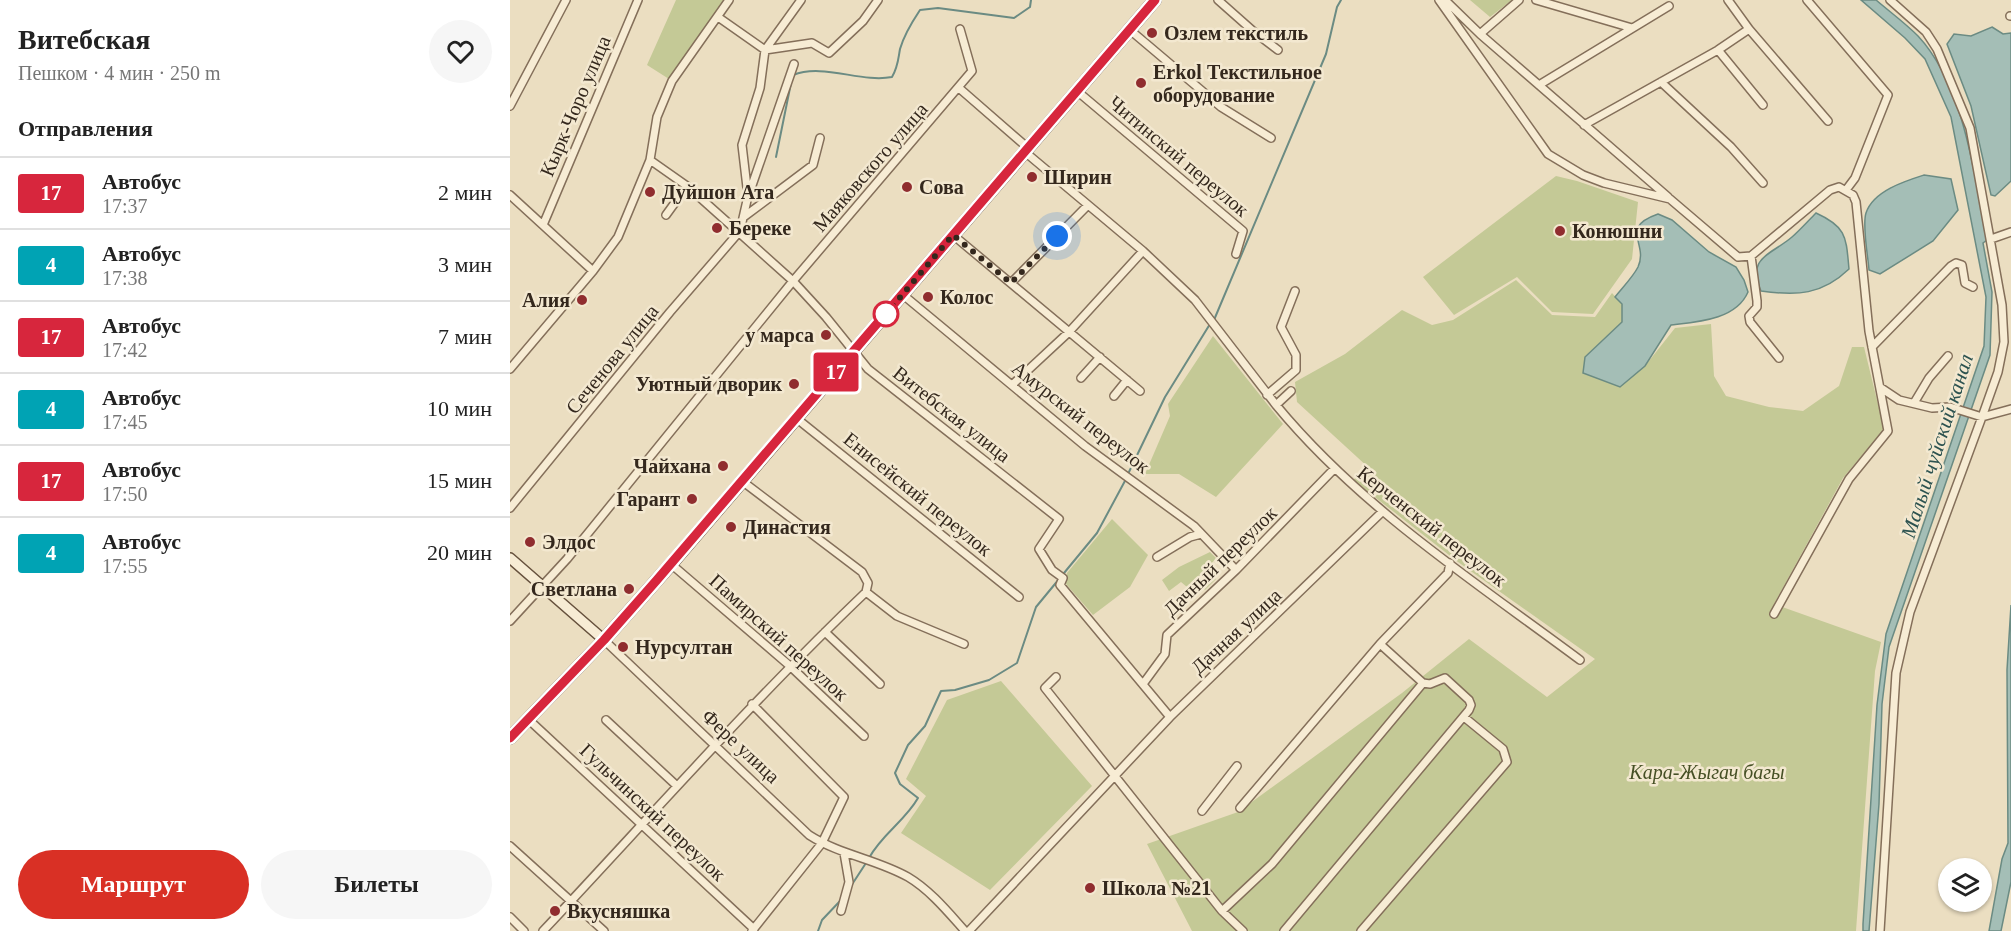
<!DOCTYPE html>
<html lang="ru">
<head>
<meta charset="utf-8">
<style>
  body { margin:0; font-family:"Times New Roman",serif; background:#f6f6f6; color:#222; height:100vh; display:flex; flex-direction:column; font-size:22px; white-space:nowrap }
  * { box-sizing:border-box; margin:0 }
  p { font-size:20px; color:#767676 }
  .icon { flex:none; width:33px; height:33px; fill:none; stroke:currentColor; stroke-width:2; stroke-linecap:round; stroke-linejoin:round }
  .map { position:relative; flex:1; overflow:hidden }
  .details { display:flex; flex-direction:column; background:#fff; width:510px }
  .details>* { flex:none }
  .badge { padding:0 12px; border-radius:4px; font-size:21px; line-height:39px }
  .tools { position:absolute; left:1428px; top:858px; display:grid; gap:12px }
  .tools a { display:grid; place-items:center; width:54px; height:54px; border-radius:50%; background:#fff; box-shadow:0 2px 4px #0004; font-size:30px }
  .you { position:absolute; width:30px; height:30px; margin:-15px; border:4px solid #fff; border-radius:50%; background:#1a73e8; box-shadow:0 0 0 9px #1a73e833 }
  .map>.badge { position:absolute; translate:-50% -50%; box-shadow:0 0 0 3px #fff }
  h2 { padding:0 18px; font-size:22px; line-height:54px }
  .round { display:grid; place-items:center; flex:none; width:63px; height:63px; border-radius:32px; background:#f6f6f6 }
  .headline { display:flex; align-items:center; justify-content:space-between; height:102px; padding:0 18px }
  h1 { font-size:28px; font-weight:700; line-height:45px }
  .action { display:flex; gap:12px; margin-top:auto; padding:12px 18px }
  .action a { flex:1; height:69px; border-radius:36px; background:#d93025; color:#fff; font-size:24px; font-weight:700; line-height:69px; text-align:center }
  .action a+a { background:#f6f6f6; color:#222 }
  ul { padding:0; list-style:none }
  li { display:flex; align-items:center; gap:18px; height:72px; padding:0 18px; border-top:2px solid #e0e0e0 }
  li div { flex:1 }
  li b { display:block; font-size:22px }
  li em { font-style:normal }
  li .badge { min-width:66px; font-weight:700; text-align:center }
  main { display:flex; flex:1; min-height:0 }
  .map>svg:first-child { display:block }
  .green { fill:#c4c996 }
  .water { fill:#a4beb6; stroke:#6b8b83; stroke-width:1.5 }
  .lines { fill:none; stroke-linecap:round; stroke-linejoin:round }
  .stream { stroke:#6b8b83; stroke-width:2 }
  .street-casing { stroke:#846f5a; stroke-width:10 }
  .secondary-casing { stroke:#66513d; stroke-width:12 }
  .primary-casing { stroke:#523e2e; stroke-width:14 }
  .street { stroke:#f7ecd4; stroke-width:7 }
  .secondary { stroke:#f7ecd4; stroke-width:9 }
  .primary { stroke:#edd29a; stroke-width:10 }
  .line-casing { stroke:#fff; stroke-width:14 }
  .line { stroke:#d7263d; stroke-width:9 }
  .walk { stroke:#34281d; stroke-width:6; stroke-dasharray:0 10.8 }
  .poi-dot { fill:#902d2f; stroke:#f3e8d0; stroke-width:2 }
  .stop-dot { fill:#fff; stroke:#d7263d; stroke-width:3 }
  .labels { text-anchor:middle; stroke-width:5; stroke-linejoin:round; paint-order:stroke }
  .poi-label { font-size:20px; font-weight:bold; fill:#34281d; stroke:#f3e8d0; text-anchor:start }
  .street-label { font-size:20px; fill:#34281d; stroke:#f3e8d0 }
  .park-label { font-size:20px; font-style:italic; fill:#465025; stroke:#f3e8d0 }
  .water-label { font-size:21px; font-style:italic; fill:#2d5350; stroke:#f3e8d0 }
</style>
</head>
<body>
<main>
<section class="details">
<div class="headline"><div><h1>Витебская</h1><p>Пешком · 4 мин · 250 m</p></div><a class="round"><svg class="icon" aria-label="heart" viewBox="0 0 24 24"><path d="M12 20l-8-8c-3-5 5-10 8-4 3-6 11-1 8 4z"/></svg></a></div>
<h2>Отправления</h2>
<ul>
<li><span class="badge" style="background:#d7263d;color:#fff">17</span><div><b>Автобус</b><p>17:37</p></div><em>2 мин</em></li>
<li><span class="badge" style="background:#00a3b4;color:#fff">4</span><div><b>Автобус</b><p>17:38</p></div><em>3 мин</em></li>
<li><span class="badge" style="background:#d7263d;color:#fff">17</span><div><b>Автобус</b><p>17:42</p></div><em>7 мин</em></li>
<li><span class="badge" style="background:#00a3b4;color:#fff">4</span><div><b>Автобус</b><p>17:45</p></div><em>10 мин</em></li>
<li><span class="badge" style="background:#d7263d;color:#fff">17</span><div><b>Автобус</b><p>17:50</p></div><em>15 мин</em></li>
<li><span class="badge" style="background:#00a3b4;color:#fff">4</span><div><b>Автобус</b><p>17:55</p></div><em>20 мин</em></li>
</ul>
<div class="action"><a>Маршрут</a><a>Билеты</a></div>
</section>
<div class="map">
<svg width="1501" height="931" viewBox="0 0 1501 931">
  <rect width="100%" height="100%" fill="#ebdec1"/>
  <path class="green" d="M166,0H214L159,79L137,65Z
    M960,0H1002L980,17Z
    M1046,176L1067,181L1128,202L1122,259L1083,314L1042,312L1007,277L944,315L913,277Z
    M1006,280L1042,315L1085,317L1102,293L1112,304V322L1075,357L1135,366L1165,328L1201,324L1204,376L1216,396L1259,407L1293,411L1329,386L1342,347H1354L1374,429L1333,478L1264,604L1371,642L1365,671L1346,931H682L637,844L728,812L892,693L959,639L1037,697L1085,659L948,562L843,480L859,468L787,402L785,382L835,354L892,310L922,325L943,320Z
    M703,336L773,424L706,497L669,474H635L660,416L658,404Z
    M602,519L638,555L620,587L583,615L556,584L557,573Z
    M700,552L706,558L697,569L706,579L695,590L686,580L677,587L671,582L659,591L652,580L669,567Z
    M491,681L582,786L480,890L391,833L416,796L396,779L437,700Z"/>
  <path class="water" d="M1351,0H1366C1380,12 1395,23 1408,36C1454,85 1465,177 1477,240L1473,243L1482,292L1480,355L1379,647L1372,704L1369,804L1359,931H1353V924L1367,705L1376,634L1474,346L1476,297L1441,117L1415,59L1395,38Z
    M1482,27L1493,34L1501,33V181L1485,196L1481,195L1461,106L1437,44L1444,34L1461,36Z
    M1414,175L1441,179L1448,210L1423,241L1370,274L1359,270C1358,256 1352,225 1356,213C1363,191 1395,181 1414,175Z
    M1306,213C1337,227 1336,237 1339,269C1312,295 1287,296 1251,291C1236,257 1261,255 1282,237C1290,230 1298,221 1306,213Z
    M1148,214L1162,220L1199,252L1226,267L1234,280L1238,292C1226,320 1187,322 1161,325L1135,366L1110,387L1073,373L1075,357L1112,322V304L1105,297C1112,288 1123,277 1128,267C1139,243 1108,228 1148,214Z
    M1501,605V882L1491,931H1479L1492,859L1498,843L1497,670Z"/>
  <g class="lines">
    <path class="stream" d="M283,75C313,63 351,83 382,77C388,67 388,60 390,49C394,35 402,22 410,10L428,8L504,18L520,7L521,0
      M266,157L281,83
      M704,320L816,54L827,7L831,0
      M618,474L655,397L700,324
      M359,858C372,834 395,821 408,798L390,784L385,773L398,745L415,726L431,691L445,690L479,680L507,663L526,607L587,533L616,479
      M341,886L356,863
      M308,931L312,920L331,900"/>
    <g class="street-casing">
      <path id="street" d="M708,0L743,31L768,50
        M929,0L1038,154L1073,175L1094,183L1160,199L1228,257L1241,256L1320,190L1329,187L1343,195L1346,202L1359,331L1378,431L1339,479L1264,614
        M935,0L970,34L1158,197
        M1026,0L1122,28
        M1297,0L1378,95L1345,178L1336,190
        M1500,16H1501
        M208,17L255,50L302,43L319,53L353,21L368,0
        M1239,29L1318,121
        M620,30L711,107L761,138
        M970,34L1009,0
        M1208,50L1253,105
        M1151,82L1221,147L1253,183
        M1029,85L1159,6
        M449,88L518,148
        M567,91L733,231L726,254
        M0,106L56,0
        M1074,125L1208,50L1239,29L1218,0
        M515,152L633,251L685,300L766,405L781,391
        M140,160L177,186L283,281L316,317L358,369L549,519L529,549L542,570L553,578L550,585L660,717
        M239,194L284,64
        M0,195L83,271
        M156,215L177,186
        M235,216L303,165L310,138
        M33,225L128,0
        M443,235L630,391
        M1481,239L1501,232
        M1241,256L1247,301V307L1239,316L1240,322L1269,358
        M501,283L578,205
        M392,294L575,446L684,526L726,570
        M1362,347L1441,266L1446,263L1452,265L1455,283L1463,287
        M0,369L83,271L108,237L140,160L147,117L162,81L219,0
        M571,378L590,357
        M502,385L559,332L633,251
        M1371,388L1389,400L1422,408L1440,407L1472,417L1501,409
        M757,395L786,370V355L771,327L785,291
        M604,396L617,380
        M1404,403L1419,378L1438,356
        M766,405C851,508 964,581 1070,660
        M286,418L509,597
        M0,508L160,312L230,231L238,196L232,145L250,88L255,50L291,0
        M647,557L680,537L691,534
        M161,564L280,666L354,736
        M356,592L387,616L454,644
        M0,621L57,559L283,281L462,71L450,29
        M315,632L370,684
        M94,640L299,835C330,855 366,859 398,877C420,890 438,912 455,931
        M546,677L535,688L712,911L762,864L913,683L870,644
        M633,684L655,654L657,635L726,570L824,469
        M242,704L334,797L312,843L242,931
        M18,719L244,929
        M96,720L167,786
        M730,808L870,644L938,573L940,563
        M692,811L727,766
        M0,846L94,931
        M331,911L339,882L334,853
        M712,911L733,931
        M0,917L14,931
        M33,931C140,817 243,700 356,592L358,583L352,572L232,481
        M459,931L660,717L872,512
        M774,931L959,710L961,705L959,700L935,678L920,684L913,683
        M851,931L997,762L993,749L954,717
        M1370,931L1386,673L1400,612L1472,417L1488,372L1494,342L1492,305L1460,128L1427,49L1416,32L1380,0"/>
    </g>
    <g class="secondary-casing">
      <path id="secondary" d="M0,558L94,640"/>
    </g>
    <g class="primary-casing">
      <path id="primary" d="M0,738L94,640L161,564L645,0"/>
    </g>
    <use href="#street" class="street"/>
    <use href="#secondary" class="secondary"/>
    <use href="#primary" class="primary"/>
  </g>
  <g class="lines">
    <g class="line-casing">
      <path id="line" d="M0,738L94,640L146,581L645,0"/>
    </g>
    <use href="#line" class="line"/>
    <path class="walk" d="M376,314L443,235L501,283L547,236"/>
  </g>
  <g class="poi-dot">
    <circle cx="642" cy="33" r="6"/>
    <circle cx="631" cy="83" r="6"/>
    <circle cx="522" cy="177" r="6"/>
    <circle cx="397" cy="187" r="6"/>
    <circle cx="140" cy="192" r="6"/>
    <circle cx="207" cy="228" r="6"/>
    <circle cx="1050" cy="231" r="6"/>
    <circle cx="418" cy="297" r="6"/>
    <circle cx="72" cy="300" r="6"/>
    <circle cx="316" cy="335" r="6"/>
    <circle cx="284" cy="384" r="6"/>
    <circle cx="213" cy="466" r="6"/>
    <circle cx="182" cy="499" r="6"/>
    <circle cx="221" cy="527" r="6"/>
    <circle cx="20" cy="542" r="6"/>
    <circle cx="119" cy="589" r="6"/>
    <circle cx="113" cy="647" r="6"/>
    <circle cx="580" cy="888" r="6"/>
    <circle cx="45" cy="911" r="6"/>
  </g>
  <circle class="stop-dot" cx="376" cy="314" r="12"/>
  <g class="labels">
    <g class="poi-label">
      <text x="654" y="40">Озлем текстиль</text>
      <text x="643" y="79">Erkol Текстильное<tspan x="643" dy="23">оборудование</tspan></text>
      <text x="534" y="184">Ширин</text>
      <text x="409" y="194">Сова</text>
      <text x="152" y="199">Дуйшон Ата</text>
      <text x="219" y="235">Береке</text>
      <text x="1062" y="238">Конюшни</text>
      <text x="430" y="304">Колос</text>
      <text x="60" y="307" text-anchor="end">Алия</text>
      <text x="304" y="342" text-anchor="end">у марса</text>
      <text x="272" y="391" text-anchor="end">Уютный дворик</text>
      <text x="201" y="473" text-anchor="end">Чайхана</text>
      <text x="170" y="506" text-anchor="end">Гарант</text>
      <text x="233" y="534">Династия</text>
      <text x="32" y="549">Элдос</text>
      <text x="107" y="596" text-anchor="end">Светлана</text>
      <text x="125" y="654">Нурсултан</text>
      <text x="592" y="895">Школа №21</text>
      <text x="57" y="918">Вкусняшка</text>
    </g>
    <g class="street-label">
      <text transform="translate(65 106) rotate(-67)" y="7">Кырк-Чоро улица</text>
      <text transform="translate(669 156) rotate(40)" y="7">Читинский переулок</text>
      <text transform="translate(360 167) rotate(-49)" y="7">Маяковского улица</text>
      <text transform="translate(102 359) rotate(-51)" y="7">Сеченова улица</text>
      <text transform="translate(442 414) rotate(38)" y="7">Витебская улица</text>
      <text transform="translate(571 417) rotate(38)" y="7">Амурский переулок</text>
      <text transform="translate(408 494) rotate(39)" y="7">Енисейский переулок</text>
      <text transform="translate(922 526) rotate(38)" y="7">Керченский переулок</text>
      <text transform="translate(710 561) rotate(-44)" y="7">Дачный переулок</text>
      <text transform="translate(726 631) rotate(-43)" y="7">Дачная улица</text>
      <text transform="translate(269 637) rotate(42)" y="7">Памирский переулок</text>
      <text transform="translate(231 746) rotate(43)" y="7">Фере улица</text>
      <text transform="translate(143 812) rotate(43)" y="7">Гульчинский переулок</text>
    </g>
    <g class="park-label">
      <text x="1197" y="779">Кара-Жыгач багы</text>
    </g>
    <g class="water-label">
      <text transform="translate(1427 446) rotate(-72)" y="7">Малый чуйский канал</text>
    </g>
  </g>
</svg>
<div class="tools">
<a><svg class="icon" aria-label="layers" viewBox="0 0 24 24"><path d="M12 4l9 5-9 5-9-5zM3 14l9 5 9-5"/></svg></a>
</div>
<div class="you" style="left:547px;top:236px"></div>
<b class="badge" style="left:326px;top:372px;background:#d7263d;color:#fff">17</b>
</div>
</main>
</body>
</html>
